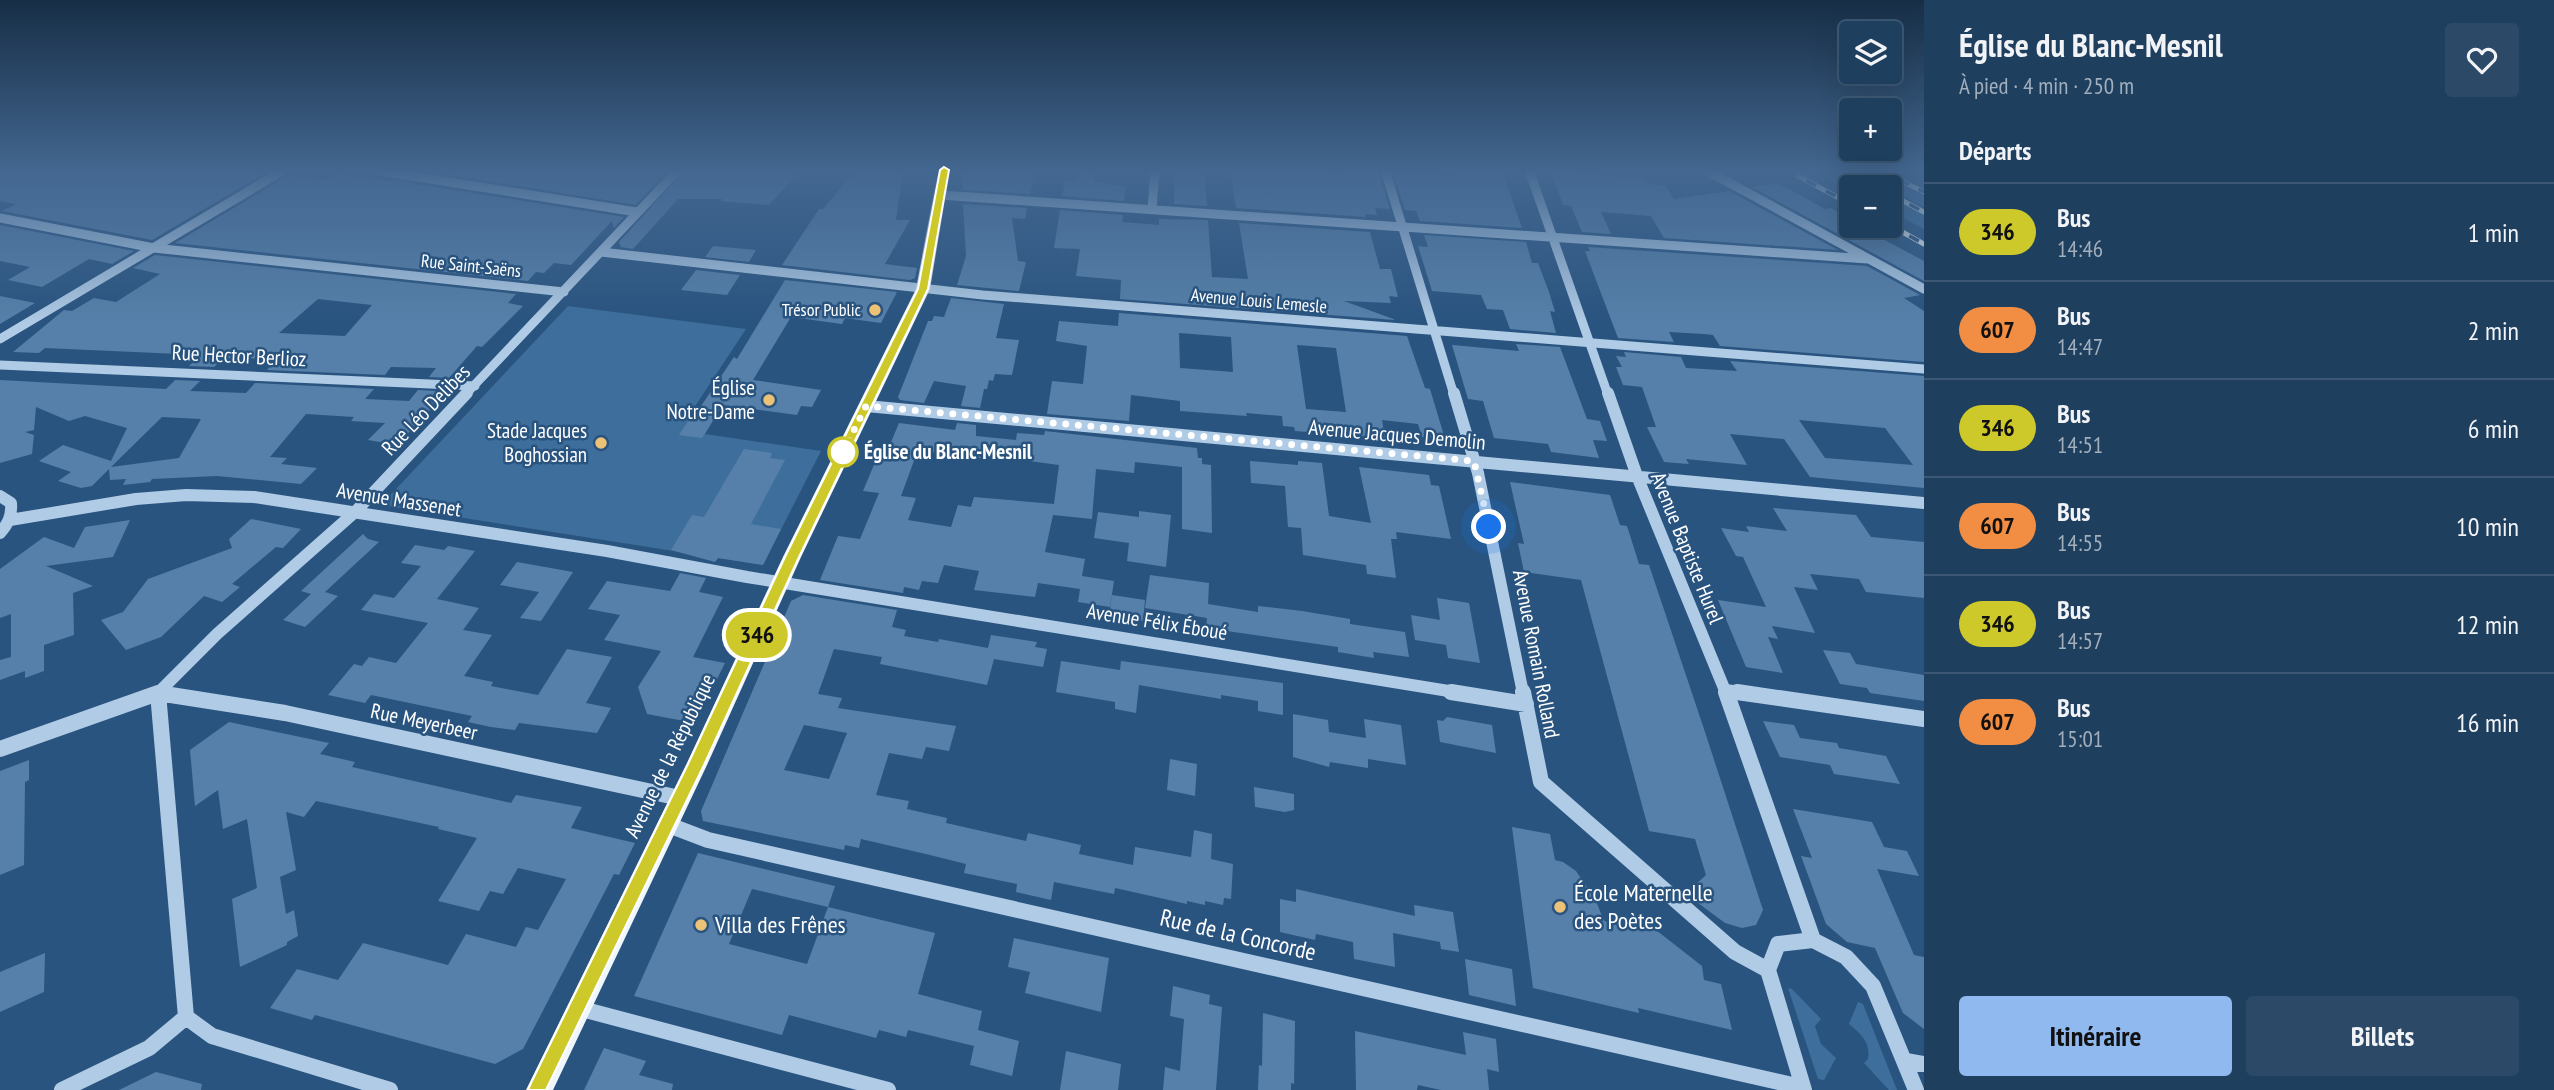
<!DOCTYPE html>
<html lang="fr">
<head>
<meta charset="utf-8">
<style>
  body { margin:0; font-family:"PT Sans Narrow",sans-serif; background:#2c4a68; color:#f1f3f6; height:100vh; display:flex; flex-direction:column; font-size:26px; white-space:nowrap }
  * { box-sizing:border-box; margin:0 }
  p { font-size:23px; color:#a1afbd }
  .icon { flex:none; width:38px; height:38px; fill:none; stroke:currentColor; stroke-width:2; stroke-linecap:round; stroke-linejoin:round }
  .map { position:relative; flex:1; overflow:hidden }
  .details { display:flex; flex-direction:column; background:#1f3f5f; width:630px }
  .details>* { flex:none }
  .badge { padding:0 14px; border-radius:23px; font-size:24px; line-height:46px }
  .buttons { position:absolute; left:1839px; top:21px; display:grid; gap:14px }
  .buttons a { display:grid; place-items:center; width:63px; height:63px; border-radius:7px; background:#1f3f5f; box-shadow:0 7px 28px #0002,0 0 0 2px #3c5874; font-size:35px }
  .you { position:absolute; width:35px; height:35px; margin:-18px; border:5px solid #fff; border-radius:50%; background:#1a73e8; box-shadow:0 0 0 10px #1a73e833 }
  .map>.badge { position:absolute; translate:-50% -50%; box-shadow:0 0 0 4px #fff }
  h2 { padding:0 35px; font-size:26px; line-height:63px }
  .round { display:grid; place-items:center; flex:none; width:74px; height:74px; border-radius:7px; background:#2c4a68 }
  .overview { display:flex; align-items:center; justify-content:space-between; height:119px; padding:0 35px }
  h1 { font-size:33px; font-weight:700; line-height:52px }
  .cta { display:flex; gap:14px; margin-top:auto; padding:14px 35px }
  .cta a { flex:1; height:80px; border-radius:7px; background:#90b9f0; color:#111; font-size:28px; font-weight:700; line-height:80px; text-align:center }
  .cta a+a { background:#2c4a68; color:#f1f3f6 }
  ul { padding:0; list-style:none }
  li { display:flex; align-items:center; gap:21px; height:98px; padding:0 35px; border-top:2px solid #3c5874 }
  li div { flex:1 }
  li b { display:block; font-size:26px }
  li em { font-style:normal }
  li .badge { min-width:77px; font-weight:700; text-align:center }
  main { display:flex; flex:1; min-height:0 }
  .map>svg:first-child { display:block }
  .green { fill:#3d6e9c }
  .building { fill:#5680a9; fill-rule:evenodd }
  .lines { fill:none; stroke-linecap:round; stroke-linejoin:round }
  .minor-far2 { stroke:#b0cbe5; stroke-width:9 }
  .minor-far1 { stroke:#b0cbe5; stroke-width:12 }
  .minor { stroke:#b0cbe5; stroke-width:16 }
  .major { fill:#f0f6fd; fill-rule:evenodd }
  .rail-casing { stroke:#fff; stroke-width:5 }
  .rail { stroke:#29547f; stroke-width:3.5; stroke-dasharray:11; stroke-linecap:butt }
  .line { fill:#cec92b; stroke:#fff; stroke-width:2 }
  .walk { stroke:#fff; stroke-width:7; stroke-dasharray:0 12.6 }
  .poi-dot { fill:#ecc277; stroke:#29547f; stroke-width:2.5 }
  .stop-dot { fill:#fff; stroke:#cec92b; stroke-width:3.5 }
  .labels { text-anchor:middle; stroke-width:5; stroke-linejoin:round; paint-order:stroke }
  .far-street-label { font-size:18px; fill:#fff; stroke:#29547f }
  .far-poi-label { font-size:18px; fill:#fff; stroke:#29547f; text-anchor:end }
  .street-label { font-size:21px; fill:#fff; stroke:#29547f }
  .poi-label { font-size:21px; fill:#fff; stroke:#29547f; text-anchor:end }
  .stop-label { font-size:21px; font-weight:bold; fill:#fff; stroke:#29547f; text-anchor:start }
  .near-poi-label { font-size:24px; fill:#fff; stroke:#29547f; text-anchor:start }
  .near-street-label { font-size:24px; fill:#fff; stroke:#29547f }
</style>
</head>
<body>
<main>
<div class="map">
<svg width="1924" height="1090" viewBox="0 0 1924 1090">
  <rect width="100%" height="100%" fill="#29547f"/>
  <path class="green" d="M1813,170H1837L1871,187H1852L1851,191Z
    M1850,170H1871L1924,196V207L1890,190V187H1885Z
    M1890,197L1924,214V229L1890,211Z
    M568,306L746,329L692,411L716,415L705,434L821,451L763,565L381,505Z
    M1788,988L1792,989L1821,1019L1815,1026L1821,1044L1836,1058L1824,1080L1818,1079Z
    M1858,1002L1863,1004L1897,1090H1889L1864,1063L1868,1059C1871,1043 1861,1034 1849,1024Z"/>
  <path class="building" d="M0,170H258L268,171L152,240L2,211L16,204L0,201Z
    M419,170H668L636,205Z
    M685,170H801L769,205L721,201L722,199H678L633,249L621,247L619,242Z
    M856,170H903L896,220H910L885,264L917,268L915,278L910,280L782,265L819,209H823Z
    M962,170L1013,173L1014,170H1035L1030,194L962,190Z
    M1078,170H1095L1094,182L1124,186L1126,188L1124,201L1062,196L1065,181H1076Z
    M1175,170H1204L1207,206L1174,204Z
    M1230,170H1299L1345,174L1344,170L1378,171L1390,209L1375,208L1377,215L1365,214L1366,217L1236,208Z
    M1454,170H1502L1522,228L1420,221L1416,211L1405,210L1393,172L1454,176Z
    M1551,171L1644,178L1648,184L1665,185L1674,199L1729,191L1838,250L1664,238L1651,216L1601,212L1611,234L1582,232L1571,206L1563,205Z
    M335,173L391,182V180L624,217L614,228L612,221L571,265L554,263L544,273L536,272L528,281L175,243L289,175L325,180Z
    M1778,183L1825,209L1831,208L1852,220V226H1863L1870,229L1866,230L1924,261V281L1752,187Z
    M963,204L1027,208L1025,219L1012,218L1018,261L1026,262L1019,291L957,285L966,256Z
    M1060,210L1123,215L1122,222L1159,225V219L1208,220L1212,277L1248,279L1239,223L1370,232L1380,269H1391L1398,297L1389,296L1391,303L1344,301L1396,320L1120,299L1121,280L1076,276L1080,249L1054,248Z
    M0,225L134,251L112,264L89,259L42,287L8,280L30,267L0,261Z
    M1424,235L1526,242L1532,263H1538L1549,292L1555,312L1550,311L1556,333L1510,329L1503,310L1487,309L1481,295L1432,291L1418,246L1428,247Z
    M713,246L756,250L749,262L705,257Z
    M1588,247L1867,266L1920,295L1904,298L1924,311V362L1720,346L1713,335L1704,334L1669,332L1674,342L1618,338L1585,251H1590Z
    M155,255L516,294L508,303L523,306L482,347L477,346L449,378L429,377L436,368L391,367L385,375L267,370L277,359L223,358L214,367L189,366L201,355L45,348L39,353L13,352L64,310L72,311L94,298L116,302L160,274L133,268ZM318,299L372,305L345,336L279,333Z
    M696,270L740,275L727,295L681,290Z
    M785,280L897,292L881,323L845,318L842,324L791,317L753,380L821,390L812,407L801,406L797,415L723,405L702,438L679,435L692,415H695L734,357L737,359Z
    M0,296L35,303L0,324Z
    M951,298L1004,304L996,338L1019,340L1012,375L995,374L993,381L989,380L987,389H984L980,408L961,406L966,386L934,381L924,403L900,400L898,397L928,321H932L934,316L944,317Z
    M1119,313L1407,336L1425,388L1430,389L1445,439L1422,437L1418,424L1382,420L1385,438L1295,431L1294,427L1283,426L1282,416L1246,413L1247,416L1180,411V401L1131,395L1129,421L1047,414L1052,381L1083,384L1087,346L1056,341L1059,321L1118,326ZM1179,333L1231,337L1233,372L1180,368ZM1297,345L1336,348L1346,412L1306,409Z
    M1516,344L1560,347L1587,419L1600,421L1607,441L1593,440L1599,458L1551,452L1548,444L1494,438L1483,401L1468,399L1452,345L1519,351Z
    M1624,352L1681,357L1686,368L1737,371L1730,361L1924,376V488L1810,477L1784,439L1730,434L1747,465L1686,459L1689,464L1664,462L1647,427H1656L1642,387L1623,385L1616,367H1622L1616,356L1626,357ZM1799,420L1885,428L1913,465L1825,458Z
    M0,380L166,389L175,380L200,381L190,391L246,393L255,383L374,389L365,399L409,401L418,390L437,391L433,396H443L397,445L368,440L385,423L351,421L354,417L306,414L270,457L287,458L281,464L317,468L301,484L217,476L152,479L150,482L123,485L126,479L110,480L109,469L92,486L81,488L58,481L71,472L39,461L63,445L111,461L127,428L85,416L69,421L36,407L34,430L25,432L34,435L32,454L0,463ZM162,417L201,419L179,458L111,467Z
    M899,423L955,430L957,423L976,425V436L1016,440L1017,433L1044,435L1045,431L1197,448L1198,458H1202V464L1211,465L1212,533L1182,529V467L1135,462L1134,473L1096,469L1092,519L1053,515L1045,552L1085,559L1082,576L1114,581L1110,607L1078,602L1081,583L1080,589L1038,583L1035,597L974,590L979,571L944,565L938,583L922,581L919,590L904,587L903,593L820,580L838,536L860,539L879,493L863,491L876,460L882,461L886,454ZM931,452L982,458L983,455L1059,465L1054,504L974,497L971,507L958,505L951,527L908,520L916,498L901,496L915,458L928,460Z
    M744,449L772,453L770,458L785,460L751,524L781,529L763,565L718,558L715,562L671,550L692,515L704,517Z
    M1250,461L1298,465V461L1322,463L1329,516L1371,523L1359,467L1429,475L1431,485L1439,486L1451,539L1396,532L1397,539H1391L1396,578L1367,574L1366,565L1303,555L1301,528L1288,527L1285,486L1251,483Z
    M1510,482L1610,495L1620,525L1627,526L1639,564L1649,565L1703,726L1763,910L1756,925L1742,928L1725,923L1690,897L1699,890L1695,885L1706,875L1695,839L1649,831L1581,580L1524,572L1518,543L1524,544Z
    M1773,508L1856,515L1871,537L1924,542V598L1866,592L1859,579L1810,574L1818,590L1794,587L1815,633L1772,626L1778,639L1768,637L1783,673L1746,667L1718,600L1766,607L1743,557L1736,556L1721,528L1749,532L1746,526L1787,531Z
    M1139,511L1171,515L1166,567L1127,561L1129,543L1094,538L1098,512L1139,517Z
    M251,519L301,529L283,548L276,547L232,584L240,587L222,602L204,596L161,637L126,650L101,620L123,612L148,579L232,548L229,539Z
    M130,520L113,557L46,566L93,586L73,593L74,635L44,645V671L25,678V671L0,680V660L11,657V614L0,618V569L44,537L74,548L85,527Z
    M363,534L368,539L379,542L325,592L338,596L305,627L283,620L311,594L301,591Z
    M415,545L444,550L448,546L475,551L437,599L479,608L463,630L492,635L464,676L493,682L491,686L538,695L567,649L612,657L586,703L611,708L597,733L519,723L515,730L491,727L468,722L472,716L371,695L365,703L328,695L354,664L362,666L369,657L396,663L428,623L361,610L374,594L394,598L421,566L401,563Z
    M517,562L573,572L541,621L520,618L539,592L500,585Z
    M680,573L706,578L699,592L723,597L693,657L725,663L695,723L647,714L638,687L661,651L604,640L620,615L588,609L607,581L670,591Z
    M1150,575L1209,583L1208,604L1258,612V606L1302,611L1350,619V624L1405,632L1409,657L1373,652L1374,658L1338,652V647L1206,628L1207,618L1145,608Z
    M803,595L897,610L892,627L906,630L904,636L938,642L939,639L988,648L991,635L1037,642L1035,647L1047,649L1043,667L994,659L987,685L880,664L882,657L834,649L818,694L842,698L838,708L956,726L949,751L926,747L922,759L889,753L876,795L909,801L907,809L947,818L946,823L1026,841L1028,833L1081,845L1079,854L1133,865L1135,847L1191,857L1194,830L1212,834L1211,859L1233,864L1231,899L1224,898L1223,905L1205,901V905L1187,901V904L1115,888L1114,894L1054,882L1051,900L1016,892L1017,884L964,873L966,864L930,855L861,839L859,848L845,845L844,850L703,821L701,811L791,601ZM804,725L847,733L829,779L784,770Z
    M1112,595L1145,600L1143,621L1109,616Z
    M1437,598L1469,603L1480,663L1448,658L1446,645L1415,640L1411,615L1440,620Z
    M1823,650L1850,653L1856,664L1924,675V701L1870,693L1867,688L1840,684Z
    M1061,661L1120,670L1121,661L1283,683V715L1258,711V701L1221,695V699L1139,685L1136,713L1115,709V702L1056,692Z
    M1293,714L1328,720L1329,732L1366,738L1364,719L1401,725L1406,765L1368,759V768L1330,762L1329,767L1293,757Z
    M1447,717L1492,725L1496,753L1440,742L1437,720L1443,721Z
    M1763,721L1794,725L1800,738L1837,743L1839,748L1886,756L1900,784L1834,774L1830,765L1780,757Z
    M229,722L329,743L320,754L355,762L352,767L511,803L516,795L582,807L571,828L635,843L619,875L614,874L523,1049L495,1064L315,1015L312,1020L270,1008L297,969L338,980L363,943L448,965L466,934L516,947L526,927L538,930L566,879L518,868L503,894L490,891L479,911L438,901L477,838L438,829L439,827L316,801L304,817L286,812L296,870L280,877L286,914L294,910L298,936L287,942V945L240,967L232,899L257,888L247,819L223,829L218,790L195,806L190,750Z
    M1170,759L1197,764L1195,796L1167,790Z
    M29,760V780L25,782L24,865L0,875V771Z
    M1254,787L1294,794V810L1285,812L1255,807Z
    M1793,809L1872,822L1884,847L1907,851L1919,876L1877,869L1914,955L1924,957V1029L1903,1013L1875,948L1847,942L1826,924L1801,856L1812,858Z
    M1512,827L1550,834L1555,860L1563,862L1576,871L1596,901L1604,921L1630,927L1636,922L1647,923L1702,966L1704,980L1721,984L1732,1030L1638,1008L1639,1013L1533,988Z
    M698,853L835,886L828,907L935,933L918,994L982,1011L978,1030L1019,1041L1012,1076L970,1065L974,1046L908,1030L906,1037L879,1030L876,1038L789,1015L782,1035L634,996ZM752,889L828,907L807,964L729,944Z
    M1296,889L1415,916L1414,905L1453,912L1459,952L1441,949L1440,942L1393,933L1395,967L1354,959L1353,942L1316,934L1315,940L1280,932V899L1296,902Z
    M1014,938L1109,958L1101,1012L1025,993L1030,972L1008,967Z
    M45,953L44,992L0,1012V972Z
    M1465,959L1512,969L1516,1006L1469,995Z
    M1173,986L1210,995L1209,1004L1222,1007L1216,1090H1163L1165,1067L1180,1071L1184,1019L1170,1016Z
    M1263,1013L1295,1021L1294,1084L1291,1083V1090H1258L1259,1065L1262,1066Z
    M1355,1031L1466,1055L1463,1032L1496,1039L1499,1072L1487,1069L1489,1090H1441L1418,1085L1417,1090H1356Z
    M604,1048L646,1061L639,1075L673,1084L672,1090H584Z
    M1066,1051L1121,1064L1118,1090H1060Z
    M156,1072L202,1084L201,1090H119Z"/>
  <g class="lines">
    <path class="minor-far2" d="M374,170L637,212
      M1385,170L1454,395
      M1529,170L1608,395
      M1706,170L1924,289
      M940,195L1868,259
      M1152,209L1155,170
      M0,218L154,248L564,292
      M601,252L983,295L1924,369
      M0,339L284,170
      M0,365L475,386
      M465,395L678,170"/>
    <path class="minor-far1" d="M1454,393L1478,473L1523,693
      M1608,393L1637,476L1726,693
      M866,406L1924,503
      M0,496L11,503C12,516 8,524 0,533
      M10,520L136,499L186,495L254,497L607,551L747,577L1461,693
      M1725,690L1749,693
      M157,693H161
      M158,693L217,634L355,512L467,393"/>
    <path class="minor" d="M1451,692L1526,704
      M1523,692L1541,782L1735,952L1768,970
      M1726,692L1813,940
      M1737,692L1924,719
      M158,693L186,1017
      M0,749L158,693L285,713L680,798
      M666,824L708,840L1801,1087
      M578,1008L888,1090
      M186,1017L212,1036L390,1090
      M1906,1061L1924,1064
      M62,1090L149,1048L186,1017
      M1804,1090L1768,970L1778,944L1813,940L1846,957L1873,986L1916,1090"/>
    <path class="major" d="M938,170H950L930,289L801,557L707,765L553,1090H526L687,763L783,557L916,289Z"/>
    <g class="rail-casing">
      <path id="rail" d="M1787,170L1852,205
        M1842,170L1876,187
        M1879,170L1924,192
        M1890,194L1924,212
        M1890,225L1924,244"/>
    </g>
    <use href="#rail" class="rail"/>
  </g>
  <linearGradient id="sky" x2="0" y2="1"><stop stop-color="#172e46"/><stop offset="0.53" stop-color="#436790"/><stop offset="1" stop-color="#436790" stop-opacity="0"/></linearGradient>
  <rect width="1924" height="323" fill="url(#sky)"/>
  <path class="line" d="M944,167L949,170L928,289L799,557L704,765L546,1090H528L531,1083L688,764L785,557L918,289L940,170Z"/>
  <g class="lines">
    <path class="walk" d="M843,452L866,406L1474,461L1489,527"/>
  </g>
  <g class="poi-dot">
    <circle cx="875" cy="310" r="7"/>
    <circle cx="769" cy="400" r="7"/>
    <circle cx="601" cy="443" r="7"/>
    <circle cx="1560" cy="907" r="7"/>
    <circle cx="701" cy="925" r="7"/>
  </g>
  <circle class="stop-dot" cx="843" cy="452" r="14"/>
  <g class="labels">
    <g class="far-street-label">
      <text transform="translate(471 266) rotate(6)" y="6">Rue Saint-Saëns</text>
      <text transform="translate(1259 301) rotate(5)" y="6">Avenue Louis Lemesle</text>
    </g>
    <g class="far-poi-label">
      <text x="861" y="316">Trésor Public</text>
    </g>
    <g class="street-label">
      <text transform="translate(239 356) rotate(3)" y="7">Rue Hector Berlioz</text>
      <text transform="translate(426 410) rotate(-46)" y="7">Rue Léo Delibes</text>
      <text transform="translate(1397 435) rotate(5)" y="7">Avenue Jacques Demolin</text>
      <text transform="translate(399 500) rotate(9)" y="7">Avenue Massenet</text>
      <text transform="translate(1687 548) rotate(68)" y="7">Avenue Baptiste Hurel</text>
      <text transform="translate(1157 622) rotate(9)" y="7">Avenue Félix Éboué</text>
      <text transform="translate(1536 654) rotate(79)" y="7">Avenue Romain Rolland</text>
      <text transform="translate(424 722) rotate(12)" y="7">Rue Meyerbeer</text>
      <text transform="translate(670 756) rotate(-64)" y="7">Avenue de la République</text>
    </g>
    <g class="poi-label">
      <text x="755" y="395">Église<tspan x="755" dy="24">Notre-Dame</tspan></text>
      <text x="587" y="438">Stade Jacques<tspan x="587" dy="24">Boghossian</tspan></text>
    </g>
    <g class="stop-label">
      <text x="864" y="459">Église du Blanc-Mesnil</text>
    </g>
    <g class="near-poi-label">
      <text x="1574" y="901">École Maternelle<tspan x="1574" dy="28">des Poètes</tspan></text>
      <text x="715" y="933">Villa des Frênes</text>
    </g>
    <g class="near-street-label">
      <text transform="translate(1238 935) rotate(13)" y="8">Rue de la Concorde</text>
    </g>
  </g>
</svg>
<div class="buttons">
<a><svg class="icon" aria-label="layers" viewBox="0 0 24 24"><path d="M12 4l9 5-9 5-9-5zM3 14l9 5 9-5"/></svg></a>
<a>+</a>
<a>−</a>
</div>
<div class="you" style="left:1489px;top:527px"></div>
<b class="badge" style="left:757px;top:635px;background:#cec92b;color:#111">346</b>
</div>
<section class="details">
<div class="overview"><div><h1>Église du Blanc-Mesnil</h1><p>À pied · 4 min · 250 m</p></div><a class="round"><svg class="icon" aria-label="heart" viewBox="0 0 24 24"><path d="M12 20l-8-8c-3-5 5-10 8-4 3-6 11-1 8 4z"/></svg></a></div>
<h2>Départs</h2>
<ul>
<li><span class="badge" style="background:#cec92b;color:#111">346</span><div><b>Bus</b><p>14:46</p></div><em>1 min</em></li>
<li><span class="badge" style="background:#f28e43;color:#111">607</span><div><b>Bus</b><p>14:47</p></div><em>2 min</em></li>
<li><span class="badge" style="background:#cec92b;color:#111">346</span><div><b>Bus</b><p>14:51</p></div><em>6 min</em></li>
<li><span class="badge" style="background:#f28e43;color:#111">607</span><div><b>Bus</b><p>14:55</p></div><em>10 min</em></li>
<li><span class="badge" style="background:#cec92b;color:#111">346</span><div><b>Bus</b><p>14:57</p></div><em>12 min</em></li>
<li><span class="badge" style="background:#f28e43;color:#111">607</span><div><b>Bus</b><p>15:01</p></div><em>16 min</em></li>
</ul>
<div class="cta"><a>Itinéraire</a><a>Billets</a></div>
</section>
</main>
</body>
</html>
